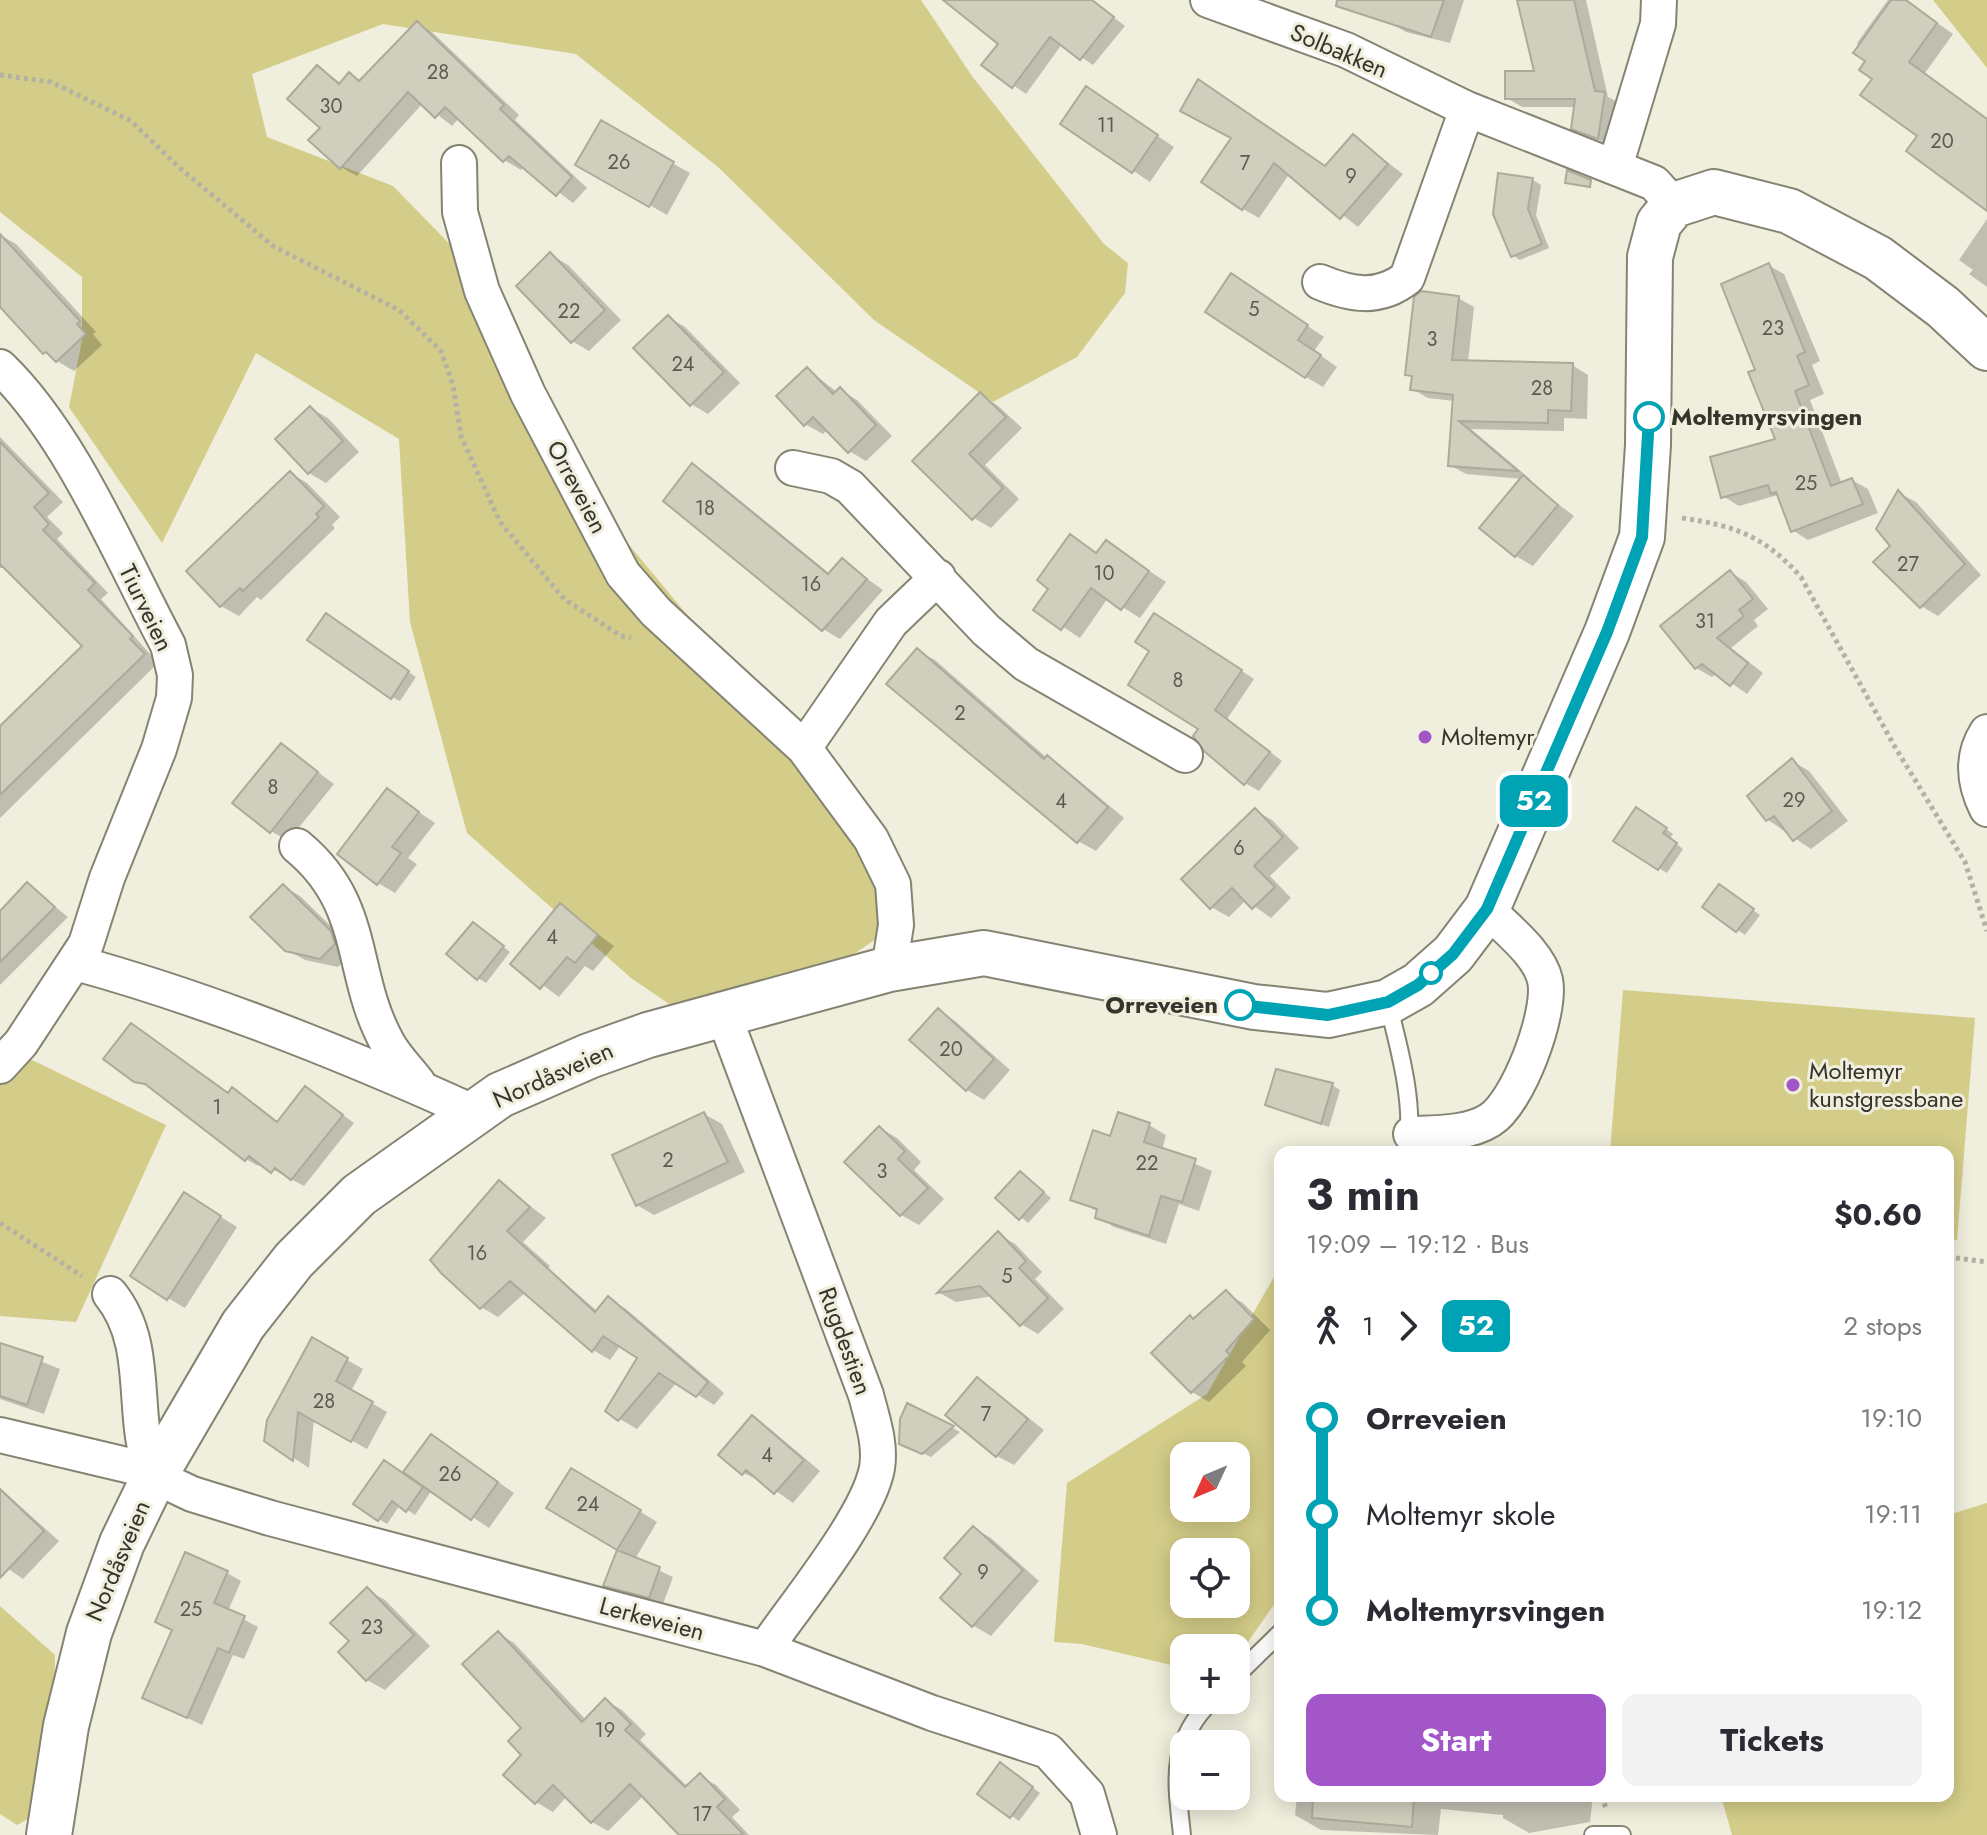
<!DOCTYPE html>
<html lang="en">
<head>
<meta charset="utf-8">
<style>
  body { margin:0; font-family:Jost,sans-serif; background:#f2f2f3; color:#2b2b33; height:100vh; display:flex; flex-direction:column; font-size:30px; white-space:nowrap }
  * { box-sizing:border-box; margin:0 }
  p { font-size:26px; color:#7c7c81 }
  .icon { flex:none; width:44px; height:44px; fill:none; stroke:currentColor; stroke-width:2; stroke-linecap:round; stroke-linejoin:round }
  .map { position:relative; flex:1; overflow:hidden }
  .details { position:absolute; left:1274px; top:1146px; width:680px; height:656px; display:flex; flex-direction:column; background:#fff; border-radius:16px; box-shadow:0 4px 20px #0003 }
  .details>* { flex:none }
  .badge { padding:0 16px; border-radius:12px; font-size:28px; line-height:52px }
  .needle { width:52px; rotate:226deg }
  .tools { position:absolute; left:1170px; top:1442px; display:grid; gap:16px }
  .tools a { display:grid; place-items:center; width:80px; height:80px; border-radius:16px; background:#fff; box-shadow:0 4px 20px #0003; font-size:40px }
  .map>.badge { position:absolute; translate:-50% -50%; box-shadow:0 0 0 4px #fff }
  .legs { display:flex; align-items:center; gap:12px; height:88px; padding:0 32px; font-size:26px }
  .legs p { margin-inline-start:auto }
  .head { display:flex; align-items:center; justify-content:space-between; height:136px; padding:0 32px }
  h1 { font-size:44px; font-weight:700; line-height:60px }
  .primary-button { display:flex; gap:16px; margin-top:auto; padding:16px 32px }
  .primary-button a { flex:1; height:92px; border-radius:16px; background:#a256c8; color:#fff; font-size:32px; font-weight:700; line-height:92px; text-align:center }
  .primary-button a+a { background:#f2f2f3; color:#2b2b33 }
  ul { padding:0 32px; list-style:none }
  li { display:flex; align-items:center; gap:28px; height:96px; font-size:30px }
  li i { display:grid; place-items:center; width:12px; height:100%; margin:0 10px; background:currentColor }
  li i::after { content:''; width:20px; height:20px; margin:-10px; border:6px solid; border-radius:50%; background:#fff }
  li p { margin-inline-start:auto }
  li:first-child i { background:linear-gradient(#0000 50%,currentColor 0) }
  li:last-child i { background:linear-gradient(currentColor 50%,#0000 0) }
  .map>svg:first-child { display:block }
  .green { fill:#d4cd89; fill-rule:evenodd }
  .shadow { fill:#0003 }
  .building { fill:#d0cfbd; stroke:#acaa99; stroke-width:2 }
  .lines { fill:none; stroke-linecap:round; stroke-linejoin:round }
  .service-casing { stroke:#858372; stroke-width:20 }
  .minor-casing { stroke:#858372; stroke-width:38 }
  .secondary-casing { stroke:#858372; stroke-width:48 }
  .path { stroke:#b3b2a3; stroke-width:5; stroke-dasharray:4 4; stroke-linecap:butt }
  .service { stroke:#fff; stroke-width:16 }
  .minor { stroke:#fff; stroke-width:34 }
  .secondary { stroke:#fff; stroke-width:44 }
  .line-1-casing { stroke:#fff; stroke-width:18 }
  .line-1 { stroke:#00a3b4; stroke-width:12 }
  .stop-1-dot { fill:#fff; stroke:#00a3b4; stroke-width:4 }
  .poi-dot { fill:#a256c8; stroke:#f0eedc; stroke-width:3 }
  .labels { text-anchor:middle; stroke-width:6; stroke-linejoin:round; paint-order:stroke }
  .number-label { font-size:20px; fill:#5c5b51 }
  .street-label { font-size:24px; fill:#35342d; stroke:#f0eedc }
  .stop-label { font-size:24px; font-weight:bold; fill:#35342d; stroke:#f0eedc; text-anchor:start }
  .poi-label { font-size:24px; fill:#35342d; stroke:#f0eedc; text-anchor:start }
</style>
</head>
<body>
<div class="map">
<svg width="1987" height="1835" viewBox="0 0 1987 1835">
  <rect width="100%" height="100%" fill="#f0eedc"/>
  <path class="green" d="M0,0H921L972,76L1104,244L1128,263L1125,293L1077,357L993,402L874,320L718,167L576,54L383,24L252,74L267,137L393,186L475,270L567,470L703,634L855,791L889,930L725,1042L631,978L467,833L410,622L399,439L256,353L162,543L69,407L82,340V277L0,212Z
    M1933,0H1987V68Z
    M1623,990L1975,1018L1957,1240L1948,1239V1152H1610Z
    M32,1060L166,1125L76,1322L0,1316V1065Z
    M1279,1268L1280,1596L1236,1659V1648H1184V1668L1082,1644L1054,1642L1067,1483L1207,1394ZM1184,1456H1236V1508H1184ZM1184,1552H1236V1604H1184Z
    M1987,1503V1835H1732L1721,1796H1948V1515Z
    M0,1606L55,1655L53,1805L17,1825L0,1814Z"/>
  <path class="shadow" d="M953,0H1091L1125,26L1093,65L1062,44L1026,94L984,65L1000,43Z
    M1396,0H1464L1450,43L1406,32L1389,22Z
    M1520,0H1586L1608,97L1618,102L1612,146L1573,128L1576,107H1522L1507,98L1536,73Z
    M1888,0H1905L1953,34L1925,73L1987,118V161L1920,135L1857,43Z
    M417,23L433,33L519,115L515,120L587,188L573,203L524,166L521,170L504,160L459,118L452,126L423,103L357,176L341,167L323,128L317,67L341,83L349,74L362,81Z
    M1103,99L1174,147L1150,182L1063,124Z
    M601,123L690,173L667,215L578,164Z
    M1353,137L1403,174L1358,227L1290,173L1259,218L1243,209L1233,138L1327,168Z
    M1533,180L1541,185L1536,215L1549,248L1520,260L1512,255Z
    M1987,219V287L1969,274L1973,270L1959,260Z
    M0,235L16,244L96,332L93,334L102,345L74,371L57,361L0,306Z
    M551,255L568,265L621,320L589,351L572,341Z
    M1768,265L1784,274L1820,361L1812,365L1824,394L1810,400L1842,484L1852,480L1868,489L1878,513L1808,540L1792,530L1778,495L1739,506L1723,496L1778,440L1758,371Z
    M1249,286L1324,337L1314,351L1337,367L1323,387L1306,377Z
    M1458,298L1474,307L1468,362L1572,365L1588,375L1587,419L1564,418V431L1471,429L1530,479H1525L1574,516L1533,566L1516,556L1523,479L1466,474L1450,465L1454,401L1428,398L1412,389L1413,377L1408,374Z
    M668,317L685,327L740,383L708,414L691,404Z
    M807,369L837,392L840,390L857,400L892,436L866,461L849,451L828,429L823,434L805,424Z
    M980,395L997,405L1022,428L985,465L1019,499L991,528L974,518L915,461Z
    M310,408L328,418L359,452L326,483L309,473Z
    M0,437L63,502L47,517L63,533L57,539L108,593L101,599L158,663L0,818V729L85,646L7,568H0Z
    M693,466L710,476L830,574L842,561L883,590L840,639L823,629Z
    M290,473L307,483L340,517L332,525L335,528L261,600L257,597L239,616L221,606Z
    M1899,493L1916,502L1981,575L1938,616L1921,606L1892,546Z
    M1070,537L1098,554L1107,543L1166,582L1140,618L1108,598L1080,638L1036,609L1051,588Z
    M1730,572L1746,582L1768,609L1754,620L1758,626L1731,648L1763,673L1747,694L1717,673L1712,677L1696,668Z
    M334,620L416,677L400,701L392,697Z
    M1168,623L1254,679L1227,719L1282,761L1259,791L1245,783L1201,729Z
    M918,651L935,660L1047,758L1064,768L1124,818L1096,851L1078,841Z
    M281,745L334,784L288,841L271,831Z
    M1792,761L1809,771L1848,821L1811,849L1768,820Z
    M388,791L435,823L408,858L417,864L395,893L378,883Z
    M1255,810L1272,820L1299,848L1270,876L1291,898L1271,918L1246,900L1229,917L1211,907Z
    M1645,814L1673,834L1670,839L1683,849L1667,873L1659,868Z
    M27,884L68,917L0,985V914Z
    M283,886L300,896L348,943L351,954L338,967L305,960L287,950Z
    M1727,891L1760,915L1745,935L1704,907Z
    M560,906L614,946L593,971L585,966L559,997L513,963Z
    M481,929L510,952L486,983L478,978Z
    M938,1011L955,1021L1010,1070L984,1100L967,1090Z
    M135,1081L229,1094L232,1090L278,1124L305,1088L354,1123L304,1186L261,1163L258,1166L246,1159L155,1089Z
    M1332,1085L1340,1090L1329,1127L1275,1108Z
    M704,1114L722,1124L745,1172L654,1215L637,1205Z
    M1149,1125L1166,1135L1162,1150L1212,1171L1199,1211L1179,1204L1166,1244L1114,1227L1097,1217L1099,1212L1072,1199L1111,1138Z
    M880,1128L897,1138L921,1162L914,1170L944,1199L919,1225L901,1215L847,1162Z
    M1021,1173L1051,1198L1028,1223L998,1198Z
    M499,1182L546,1218L523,1242L550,1266L548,1268L598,1312L609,1299L626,1309L724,1393L714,1405L677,1382L637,1429L620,1419L640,1357L621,1345L610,1360L593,1350L526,1292L498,1317L481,1307Z
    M202,1205L237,1227L185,1308L168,1298Z
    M998,1234L1015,1244L1042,1272L1035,1279L1064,1309L1038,1334L1021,1324L993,1296L956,1302L940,1293Z
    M1226,1293L1243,1303L1270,1330L1242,1362L1246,1366L1209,1402L1192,1392Z
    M312,1340L363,1369L351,1391L387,1412L367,1449L314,1419L309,1468L267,1440Z
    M0,1345L60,1369L44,1414L0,1399Z
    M978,1379L1044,1430L1014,1465L997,1456Z
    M908,1406L953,1428L960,1432L931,1457L909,1447Z
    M752,1418L769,1428L820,1471L793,1503L762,1481L743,1473Z
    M432,1436L514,1493L489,1528L432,1490L415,1515L400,1505L387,1524L379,1519Z
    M572,1470L657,1522L635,1559L673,1577L663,1604L620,1593L606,1585L620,1549L549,1507Z
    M0,1488L59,1541L23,1579L0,1563Z
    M974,1528L991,1538L1039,1581L991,1636L974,1626L943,1598L964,1574Z
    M227,1573L241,1581L228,1611L258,1627L244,1659L233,1655L202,1725L144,1697Z
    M367,1590L385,1600L430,1646L385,1690L367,1680L351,1641Z
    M498,1633L514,1643L586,1720L606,1701L622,1710L646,1734L640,1740L688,1787L700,1776L716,1785L740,1810L732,1817L749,1835H681L643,1796L608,1831L592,1822L567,1796L553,1812L536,1802L524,1755V1728Z
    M1008,1769L1040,1793L1019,1821L979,1793Z
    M1297,1796H1593L1590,1822L1529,1833L1503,1818V1815L1441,1809L1438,1835L1321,1830L1295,1815Z"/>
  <path class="building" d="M943,0H1092L1114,17L1080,60L1050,37L1012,88L981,65L998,44Z
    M1337,0H1444L1431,37L1336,6Z
    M1517,0H1574L1595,91L1605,92L1598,139L1571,129L1575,99H1505V71H1534Z
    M1891,0H1906L1937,23L1909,62L1987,119V211L1906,151L1917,136L1860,95L1872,79L1859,70L1865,61L1853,53Z
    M417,21L504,105L500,109L572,177L556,196L509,156L503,162L445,107L435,118L408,92L340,169L308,140L320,128L287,99L317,65L339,84L349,72L359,81Z
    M1198,79L1325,166L1353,134L1388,164L1340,219L1274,163L1242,210L1201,182L1231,138L1180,111Z
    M1086,86L1158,135L1132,173L1060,124Z
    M601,120L674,162L649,207L575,165Z
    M1567,170L1591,180L1590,187L1565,183Z
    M1498,173L1533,178L1528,209L1542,244L1511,257L1493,214Z
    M0,234L80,321L77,324L86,334L56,362L46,352L43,354L0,307Z
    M550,252L605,310L571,343L516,286Z
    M1769,263L1805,352L1797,356L1809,385L1795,391L1831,486L1852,478L1863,504L1791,532L1776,492L1771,494L1768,485L1721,498L1710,457L1775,439L1748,372L1755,370L1721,284Z
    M1231,273L1308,325L1298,340L1321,355L1305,378L1205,312Z
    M1421,291L1459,296L1452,360L1573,363L1571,411L1548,410V423L1459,421L1518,471L1448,466L1453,395L1410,390L1412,376L1405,375L1414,297Z
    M668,315L724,372L690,406L633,348Z
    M807,367L833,394L840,387L876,425L848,453L813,417L804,426L776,396Z
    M980,392L1006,417L969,454L1003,488L972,520L912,461Z
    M310,406L343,441L308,474L275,439Z
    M0,442L49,493L34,507L49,524L43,530L95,583L88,590L133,636L130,639L145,654L0,795V726L82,646L0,564Z
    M692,463L828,574L842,558L867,579L822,631L663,501Z
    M290,471L324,506L316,514L319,517L243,591L240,588L220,607L186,571Z
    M1523,475L1558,505L1515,557L1479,528Z
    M1898,490L1965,564L1920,608L1873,562L1890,546L1876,529Z
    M1070,534L1096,553L1106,540L1149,571L1121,610L1091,588L1061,630L1033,610L1048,589L1037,580Z
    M1730,570L1753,599L1739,610L1744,616L1717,638L1748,663L1730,686L1702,664L1695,669L1660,626Z
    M326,613L409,671L391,699L307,640Z
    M1154,613L1242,670L1215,710L1270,752L1244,785L1204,751L1193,736L1198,729L1128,685L1149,651L1135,642Z
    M917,648L1044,759L1047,755L1108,807L1077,843L886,684Z
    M281,743L318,772L270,833L232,803Z
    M1792,758L1832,811L1793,841L1774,816L1766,821L1747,796Z
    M387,788L419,812L392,847L401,853L377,885L337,854Z
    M1636,807L1667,828L1663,833L1677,843L1658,870L1613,841Z
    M1255,808L1283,837L1254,866L1275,887L1252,909L1232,888L1210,909L1181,879Z
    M27,882L55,907L0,962V911Z
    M283,884L331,931L335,944L320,959L285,951L250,917Z
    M1719,884L1754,909L1736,932L1702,907Z
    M560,903L598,935L575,963L567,957L540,989L510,964Z
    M473,922L504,946L477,980L446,954Z
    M938,1008L994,1059L966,1091L909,1040Z
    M131,1023L228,1093L232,1087L277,1122L305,1086L343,1115L291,1180L275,1168L271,1173L249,1156L245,1161L145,1084L134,1082L103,1059Z
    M1276,1069L1333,1083L1321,1124L1265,1105Z
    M704,1112L728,1162L636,1206L612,1155Z
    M1118,1112L1150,1123L1144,1142L1196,1159L1182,1202L1161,1196L1149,1236L1095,1218L1097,1209L1070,1200L1093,1130L1110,1136Z
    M879,1126L905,1151L898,1159L928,1188L900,1216L844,1162Z
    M1020,1171L1044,1192L1019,1220L995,1198Z
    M499,1180L530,1207L507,1231L595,1312L608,1296L708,1382L696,1397L659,1373L618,1421L605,1411L637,1358L603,1336L592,1352L510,1281L480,1309L441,1273L430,1260Z
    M184,1192L221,1216L167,1300L130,1276Z
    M998,1231L1026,1261L1019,1268L1048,1298L1020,1326L980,1286L937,1293Z
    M1226,1290L1254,1319L1226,1351L1230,1355L1191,1393L1151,1353L1190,1315L1193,1319Z
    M312,1337L348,1358L336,1381L373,1402L351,1442L298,1412L293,1461L264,1441L267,1420Z
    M0,1343L43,1357L27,1405L0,1396Z
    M977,1377L1028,1419L996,1457L945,1415Z
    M907,1403L954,1426L922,1454L899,1444L900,1419Z
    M752,1415L804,1460L774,1494L746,1470L742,1475L718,1455Z
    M431,1434L498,1482L471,1520L403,1472Z
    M384,1460L423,1487L406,1512L392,1501L378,1521L353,1504Z
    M571,1468L641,1510L617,1550L546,1508Z
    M0,1489L44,1531L0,1578Z
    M973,1526L1023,1570L972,1627L940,1598L961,1574L944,1558Z
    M617,1550L660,1567L649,1598L603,1586Z
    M185,1552L228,1571L214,1603L245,1616L229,1653L218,1648L187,1718L142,1698L172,1630L155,1622Z
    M367,1587L414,1635L366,1681L338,1652L349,1641L330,1623Z
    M498,1631L582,1722L605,1698L631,1724L625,1730L685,1787L700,1773L725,1799L717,1807L744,1835H679L630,1784L591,1823L553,1785L535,1804L503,1775L521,1755L508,1741L521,1728L462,1664Z
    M1000,1762L1033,1787L1010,1818L977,1794Z
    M1313,1796H1414L1412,1827L1312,1818Z"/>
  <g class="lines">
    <g class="service-casing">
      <path id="service" d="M1388,1004C1398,1043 1418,1115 1405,1152
        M1236,1676L1280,1633
        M1182,1835C1176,1779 1169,1743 1212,1700
        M1593,1835H1622"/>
    </g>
    <g class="minor-casing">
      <path id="minor" d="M1208,0L1346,50L1467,109L1654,183L1674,205
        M459,163L460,212L482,291L528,394L623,574L656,612L804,748L871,839L893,884L896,925L889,969
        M1611,165L1618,157L1658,24L1659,0
        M1320,282C1351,295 1379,300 1407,278L1467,109
        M0,367C71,435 121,557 168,645L175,675L174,698L159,749L107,878L86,944L21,1043L0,1066
        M793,468L831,476L850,487L986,630L1026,664L1185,755
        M1987,732C1971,757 1974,783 1987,809
        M804,748L891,622L938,577
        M297,846C369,905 348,973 388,1044C396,1058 409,1071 418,1083
        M76,963C211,1000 345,1054 473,1112
        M724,1016L866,1395C872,1419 881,1443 877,1468C868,1517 796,1604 765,1649
        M1411,1134C1436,1133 1468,1134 1490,1120C1518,1103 1552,1012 1545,980C1539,953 1505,928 1487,909
        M110,1294C153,1347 128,1418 154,1477
        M0,1435L135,1467L192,1494L270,1518L765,1649L932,1713L1048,1751L1087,1794L1099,1835"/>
    </g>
    <g class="secondary-casing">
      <path id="secondary" d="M49,1835L66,1726L89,1633L122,1543L154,1477L243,1325L294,1260L359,1195L500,1095L589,1056L648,1035L889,969L984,953L1254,1007L1328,1015L1388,1002L1418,985L1453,954L1487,909L1607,632L1642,537L1648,445L1650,257L1659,223L1674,205L1714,192L1789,211L1878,258L1943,307L1987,348"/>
    </g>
    <path class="path" d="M0,75L51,82L131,121L181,169L273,246L399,310L441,351L453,385L461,436L500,522L564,599L621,636L631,638
      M1682,518C1736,526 1764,536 1801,577L1895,747L1965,862L1987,931
      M0,1223L82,1276
      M1948,1257L1987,1262
      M1601,1796L1606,1808"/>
    <use href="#service" class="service"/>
    <use href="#minor" class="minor"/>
    <use href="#secondary" class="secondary"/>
  </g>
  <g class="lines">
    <g class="line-1-casing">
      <path id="line-1" d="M1240,1005L1328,1015L1388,1002L1418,985L1453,954L1487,909L1607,632L1642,537L1649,417"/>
    </g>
    <use href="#line-1" class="line-1"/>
  </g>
  <g class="stop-1-dot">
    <circle cx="1649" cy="417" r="14"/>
    <circle cx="1431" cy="973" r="10"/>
    <circle cx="1240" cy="1005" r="14"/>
  </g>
  <g class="poi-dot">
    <circle cx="1425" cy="737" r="8"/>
    <circle cx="1793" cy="1085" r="8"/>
  </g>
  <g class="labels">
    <g class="number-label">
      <text x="438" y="79">28</text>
      <text x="331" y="113">30</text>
      <text x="1106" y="132">11</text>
      <text x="1942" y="148">20</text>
      <text x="619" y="169">26</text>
      <text x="1245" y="170">7</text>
      <text x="1351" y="183">9</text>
      <text x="1254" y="316">5</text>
      <text x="569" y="318">22</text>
      <text x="1773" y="335">23</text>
      <text x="1432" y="346">3</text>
      <text x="683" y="371">24</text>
      <text x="1542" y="395">28</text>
      <text x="1806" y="490">25</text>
      <text x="705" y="515">18</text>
      <text x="1908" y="571">27</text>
      <text x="1104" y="580">10</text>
      <text x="811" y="591">16</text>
      <text x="1705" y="628">31</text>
      <text x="1178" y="687">8</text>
      <text x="960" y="720">2</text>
      <text x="273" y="794">8</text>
      <text x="1794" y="807">29</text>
      <text x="1061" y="808">4</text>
      <text x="1239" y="855">6</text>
      <text x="552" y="944">4</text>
      <text x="951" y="1056">20</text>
      <text x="217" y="1114">1</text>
      <text x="668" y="1167">2</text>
      <text x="1147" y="1170">22</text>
      <text x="882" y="1178">3</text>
      <text x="477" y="1260">16</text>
      <text x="1007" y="1283">5</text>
      <text x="324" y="1408">28</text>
      <text x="986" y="1421">7</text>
      <text x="767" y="1462">4</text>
      <text x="450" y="1481">26</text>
      <text x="588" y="1511">24</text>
      <text x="983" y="1579">9</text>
      <text x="191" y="1616">25</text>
      <text x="372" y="1634">23</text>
      <text x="605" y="1737">19</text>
      <text x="702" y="1821">17</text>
    </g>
    <g class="street-label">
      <text transform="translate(1339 51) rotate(23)" y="8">Solbakken</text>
      <text transform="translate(577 487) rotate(62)" y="8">Orreveien</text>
      <text transform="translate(146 608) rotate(64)" y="8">Tiurveien</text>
      <text transform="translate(553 1075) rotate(-24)" y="8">Nordåsveien</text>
      <text transform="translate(845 1341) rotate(70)" y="8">Rugdestien</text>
      <text transform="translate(118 1561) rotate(-67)" y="8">Nordåsveien</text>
      <text transform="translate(652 1619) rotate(15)" y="8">Lerkeveien</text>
    </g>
    <g class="stop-label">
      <text x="1671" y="425">Moltemyrsvingen</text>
      <text x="1218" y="1013" text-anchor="end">Orreveien</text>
    </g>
    <g class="poi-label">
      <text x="1441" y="745">Moltemyr</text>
      <text x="1809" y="1079">Moltemyr<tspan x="1809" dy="28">kunstgressbane</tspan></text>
    </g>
  </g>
</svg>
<div class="tools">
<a><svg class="needle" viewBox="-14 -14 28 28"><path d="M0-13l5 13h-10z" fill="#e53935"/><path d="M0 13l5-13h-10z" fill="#7c7c81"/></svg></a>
<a><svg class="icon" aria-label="locate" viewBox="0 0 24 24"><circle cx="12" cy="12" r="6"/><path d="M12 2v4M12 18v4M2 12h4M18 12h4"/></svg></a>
<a>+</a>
<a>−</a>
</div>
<b class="badge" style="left:1534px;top:801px;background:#00a3b4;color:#fff">52</b>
<section class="details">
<div class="head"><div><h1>3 min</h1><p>19:09 – 19:12 · Bus</p></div><b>$0.60</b></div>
<div class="legs"><svg class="icon" aria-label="walk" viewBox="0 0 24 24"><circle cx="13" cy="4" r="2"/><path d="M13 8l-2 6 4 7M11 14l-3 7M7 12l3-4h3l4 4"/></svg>1<svg class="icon" aria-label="forward" viewBox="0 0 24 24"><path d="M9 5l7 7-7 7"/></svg><b class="badge" style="background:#00a3b4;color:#fff">52</b><p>2 stops</p></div>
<ul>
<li><i style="color:#00a3b4"></i><b>Orreveien</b><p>19:10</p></li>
<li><i style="color:#00a3b4"></i><span>Moltemyr skole</span><p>19:11</p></li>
<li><i style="color:#00a3b4"></i><b>Moltemyrsvingen</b><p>19:12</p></li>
</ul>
<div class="primary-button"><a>Start</a><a>Tickets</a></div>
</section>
</div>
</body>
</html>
